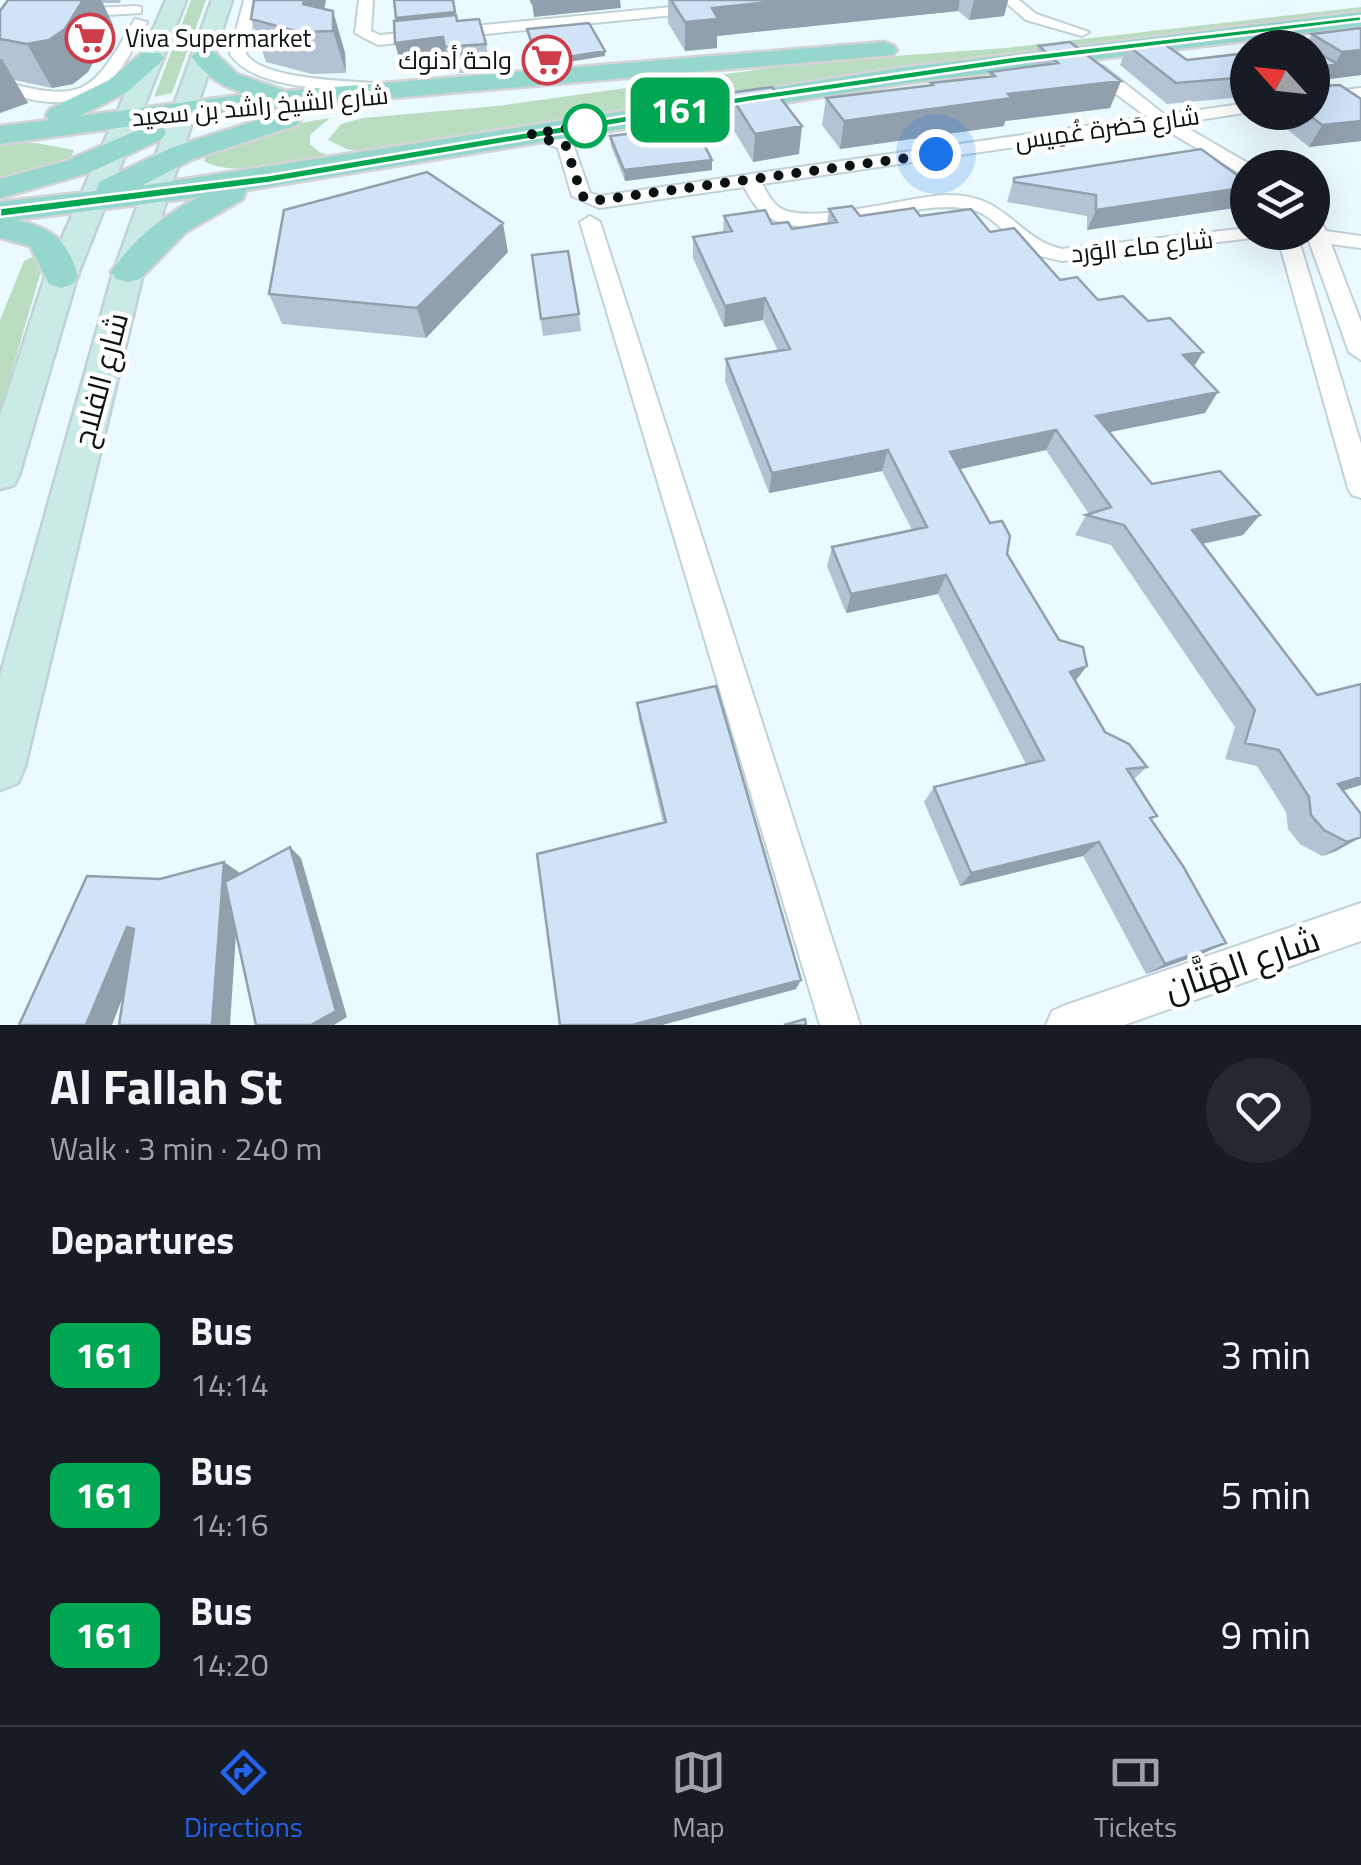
<!DOCTYPE html>
<html lang="en">
<head>
<meta charset="utf-8">
<style>
  body { margin:0; font-family:"Titillium Web",Cairo,sans-serif; background:#242831; color:#f1f3f6; height:100vh; display:flex; flex-direction:column; font-size:38px; white-space:nowrap }
  * { box-sizing:border-box; margin:0 }
  p { font-size:32px; color:#9ea1a6 }
  .icon { flex:none; width:55px; height:55px; fill:none; stroke:currentColor; stroke-width:2; stroke-linecap:round; stroke-linejoin:round }
  .map { position:relative; height:1025px; overflow:hidden }
  .sheet { display:flex; flex-direction:column; background:#171b24; flex:1 }
  .sheet>* { flex:none }
  .badge { padding:0 20px; border-radius:15px; font-size:35px; line-height:65px }
  .needle { width:65px; rotate:297deg }
  .controls { position:absolute; left:1230px; top:30px; display:grid; gap:20px }
  .controls a { display:grid; place-items:center; width:100px; height:100px; border-radius:50%; background:#171b24; box-shadow:0 10px 40px #0002; font-size:50px }
  .you { position:absolute; width:50px; height:50px; margin:-25px; border:8px solid #fff; border-radius:50%; background:#1a73e8; box-shadow:0 0 0 15px #1a73e833 }
  .map>.badge { position:absolute; translate:-50% -50%; box-shadow:0 0 0 5px #fff }
  h2 { padding:0 50px; font-size:38px; line-height:90px }
  .round { display:grid; place-items:center; flex:none; width:105px; height:105px; border-radius:52px; background:#242831 }
  .overview { display:flex; align-items:center; justify-content:space-between; height:170px; padding:0 50px }
  h1 { font-size:48px; font-weight:700; line-height:75px }
  ul { padding:0; list-style:none }
  li { display:flex; align-items:center; gap:30px; height:140px; padding:0 50px }
  li div { flex:1 }
  li b { display:block; font-size:38px }
  li em { font-style:normal }
  li .badge { min-width:110px; font-weight:700; text-align:center }
  .tab-bar { display:flex; justify-content:space-around; align-items:center; height:140px; border-top:2px solid #363941; background:#171b24; font-size:28px; color:#9ea1a6 }
  .tab-bar a { display:grid; justify-items:center; gap:5px }
  .tab-bar .selected { color:#2563eb }
  .map>svg:first-child { display:block }
  .green { fill:#baddc1 }
  .lines { fill:none; stroke-linecap:round; stroke-linejoin:round }
  .minor-casing { stroke:#c0d2d7; stroke-width:4 }
  .secondary-casing { stroke:#c0d2d7; stroke-width:5 }
  .primary-casing { stroke:#d3d4d5; stroke-width:5 }
  .minor { fill:#fff; fill-rule:evenodd }
  .secondary { fill:#caeae6; fill-rule:evenodd }
  .primary { fill:#95d6cd; fill-rule:evenodd }
  .wall { fill:#b3c3d4 }
  .shaded-wall { fill:#929fad }
  .building { fill:#d0e3f7; stroke:#929fad; stroke-width:2.5 }
  .line { fill:#00a651; stroke:#fff; stroke-width:2.5 }
  .walk { stroke:#0b1213; stroke-width:10; stroke-dasharray:0 18 }
  .stop-dot { fill:#fff; stroke:#00a651; stroke-width:5 }
  .labels { text-anchor:middle; stroke-width:9; stroke-linejoin:round; paint-order:stroke }
  .far-poi-label { font-size:25px; fill:#0b1213; stroke:#fff; text-anchor:start }
  .far-street-label { font-size:25px; fill:#0b1213; stroke:#fff }
  .street-label { font-size:30px; fill:#0b1213; stroke:#fff }
  .near-street-label { font-size:35px; fill:#0b1213; stroke:#fff }
</style>
</head>
<body>
<div class="map">
<svg width="1361" height="1025" viewBox="0 0 1361 1025">
  <rect width="100%" height="100%" fill="#ebfafe"/>
  <path class="green" d="M191,0H206L172,93L154,97Z
    M1361,7V11L964,58L364,150H349L328,140L341,124L363,118L497,106L812,62L1005,48Z
    M330,118L310,135V144L319,152L334,157C302,162 232,178 204,161L208,151L271,128Z
    M0,143H36L74,150L70,161L0,182Z
    M37,255L44,261L0,412V320L24,261Z"/>
  <g class="lines">
    <g class="minor-casing">
      <path id="minor" d="M244,0H258L246,54C264,81 356,81 389,84L397,89L389,94C346,89 255,92 230,54Z
        M359,0H373L371,31L380,35L703,4L710,8L703,12L378,45L355,33Z
        M1003,0H1019L1036,14L1089,32L1082,36L1026,20Z
        M136,6L141,7V13L72,17L65,13L72,9Z
        M135,19L147,22C113,96 80,118 0,91V81C86,104 92,93 135,19Z
        M1091,63L1104,67L1165,115L1248,103L1250,112L1179,123L1256,168H1248V175L1241,174L1159,126L762,184C767,192 772,203 780,208C809,226 909,196 947,195C1008,194 1015,238 1062,249L1248,228V232H1312V216L1319,218L1326,231L1361,236V248L1331,244L1361,322V360L1349,352L1309,241L1298,238L1361,444V498L1352,495L1348,488L1277,235L1062,261C1049,258 1036,256 1025,249C1006,236 992,213 969,209C909,197 821,247 768,217C757,211 750,197 744,187L599,208L572,196L558,148L522,134L531,129L572,141L590,193L600,196L1147,117L1085,71V65Z
        M1361,88V98L1312,104V94Z
        M590,216L600,222L860,1025H820L580,222Z
        M1361,903V941L1124,1025H1046L1052,1011L1066,1005Z"/>
    </g>
    <g class="secondary-casing">
      <path id="secondary" d="M166,0H186L77,277L19,475L14,485L0,489V416L45,277Z
        M212,0H232L143,273L25,766L18,783L0,790V676L113,273Z"/>
    </g>
    <g class="primary-casing">
      <path id="primary" d="M1361,12V26L900,84L246,190L243,199L186,232L140,279L128,282L116,279L111,272C133,239 164,215 199,197L15,220C51,227 69,241 78,277L73,284L61,288L49,284L30,246L0,238V202L96,191L99,182L173,147L287,111L297,113L301,119L297,125L193,159L141,186L900,68Z
        M884,42L893,45L897,50L893,55L250,110L0,144V126L49,120L46,115L50,109L109,80L142,53H160L164,58L160,63L127,92L80,116L248,94C222,87 208,78 191,56L204,48L213,51L237,74L286,91Z
        M152,124L162,127L166,133L162,139L88,173L0,198V179L66,161Z"/>
    </g>
    <use href="#minor" class="minor"/>
    <use href="#secondary" class="secondary"/>
    <use href="#primary" class="primary"/>
  </g>
  <path class="wall" d="M8,0H121L120,3H103L113,25L88,72L73,84L52,88L14,80L28,103L0,113V11Z
    M254,0H326L324,9L333,11L345,53L346,73L312,74L266,62L251,19Z
    M453,0L457,21L486,44L490,70L450,74L448,64L402,70Z
    M668,0H1008L1004,16L969,20L958,11L717,36V48L685,51L668,23Z
    M1361,28V75L1329,79L1325,85H1322L1361,99V141L1309,147L1266,112H1312V48H1290L1305,46L1312,34Z
    M1127,45L1187,60L1248,53V99L1243,97L1167,104L1120,65Z
    M1039,46L1121,81L1110,108L1005,121L1004,126L840,149L822,125L826,98L931,86V83L989,76L990,72L1032,66Z
    M729,93L799,154L753,162L728,121Z
    M610,136L644,137L712,170L625,181L611,146Z
    M1014,178L1241,207L1087,230V216L1007,202Z
    M829,209L860,216H920L990,232L1060,280L1098,300L1194,367L1205,413L1109,432L1152,484L1243,535L1203,544L1361,785L1343,791L1361,837L1336,851L1322,856L1300,844L1288,829L1286,812L1257,766L1225,759L1235,727L1111,545L1075,535L1086,515L1089,514L1046,450L960,469L1075,681L1105,732L1147,767L1134,779L1151,820L1226,943L1204,953L1146,974L1083,856L960,886L924,802L934,787L1026,764L938,594L846,613L827,566L832,547L912,530L882,471L769,493L725,381L726,359L778,351L763,320L724,327L693,258V237L723,233L724,216L772,224L792,229L827,224Z
    M508,252L426,338L282,324L269,294Z
    M532,255L579,314L581,331L543,336Z
    M637,703L796,989L662,1025H560L663,823L639,720Z"/>
  <path class="shaded-wall" d="M83,0H101L113,25L88,72L73,84L52,88L27,44Z
    M304,0H326L319,31L303,4Z
    M562,0H620L621,8L534,17L532,3Z
    M789,0H960L958,11L717,36V48L685,51V22L712,8Z
    M974,0H1008L1004,16L969,20Z
    M333,11L345,53L346,73L333,31Z
    M455,12L457,24L399,30L396,18Z
    M443,37L448,64L402,70L395,43Z
    M1361,50V75L1329,79L1325,85L1312,87L1313,67L1335,64L1342,52Z
    M605,51V56L539,67L538,62Z
    M0,59H2L28,103L0,113Z
    M1121,81L1110,108L1005,121L1004,126L840,149L844,121L1008,94Z
    M1361,121V141L1309,147L1322,125Z
    M802,126L799,154L753,162L755,134Z
    M712,160V170L625,181L624,170Z
    M1248,187V196L1241,207L1087,230L1096,210Z
    M503,223L508,252L426,338L417,308Z
    M765,298L763,320L724,327L725,306Z
    M1203,352L1190,373L1183,355Z
    M1218,392L1205,413L1085,437L1096,416Z
    M1056,430L1046,450L943,473L950,452Z
    M888,450L882,471L769,493L772,473Z
    M1260,515L1243,535L1177,549L1192,530Z
    M946,575L938,594L846,613L851,594Z
    M1087,666L1073,684L1070,672Z
    M1361,777V785L1314,799L1338,784Z
    M1361,837L1336,851L1322,856L1347,842Z
    M1099,842L1083,856L960,886L971,873Z
    M290,847L301,858L347,1017L334,1025H311Z
    M224,862L240,873L230,1025H212Z
    M127,927L146,937L112,1025H86Z
    M1226,943L1204,953L1146,974L1165,964Z
    M801,980L796,989L662,1025H632Z"/>
  <path class="building" d="M8,0H83L65,29L49,40L27,44L0,39V11Z
    M254,0H304L303,4L333,11V31L299,32L251,19Z
    M394,0H453L455,12L396,18Z
    M531,0H562L532,3Z
    M671,0H789L712,8L718,19L685,22Z
    M456,15L457,21L479,19L486,44L445,47L443,37L395,43L394,21Z
    M589,23L605,51L538,62L527,29Z
    M1361,28V50L1342,52L1312,34Z
    M1160,41L1187,60L1248,53V77L1176,83L1127,45Z
    M1070,42L1121,81L1008,94L1012,98L844,121L826,98L933,85L931,83L995,76L990,72L1058,63L1039,46Z
    M1312,49L1337,64L1313,67L1320,72L1322,86L1340,85L1361,99V121L1322,125L1305,112H1312Z
    M772,87L802,126L755,134L729,93Z
    M696,129L712,160L624,170L610,136L642,132L644,137Z
    M1201,149L1248,183V187L1096,210V195L1014,182V178Z
    M427,172L503,223L417,308L269,294L284,210Z
    M852,206L860,216L914,208L920,216L971,209L990,232L1014,228L1060,280L1077,277L1098,300L1123,296L1148,321L1170,318L1203,352L1183,355L1218,392L1096,416L1152,484L1220,471L1260,515L1192,530L1317,695L1361,684V777L1338,784L1361,814V837L1347,842L1324,830L1311,815L1309,797L1279,750L1245,743L1255,710L1124,525L1086,515L1111,507L1056,430L950,452L990,523L1002,521L1010,536L1007,554L1059,640L1083,647L1087,666L1070,672L1105,732L1129,744L1147,767L1127,769L1157,816L1150,818L1183,866L1226,943L1165,964L1099,842L971,873L934,787L1044,760L946,575L851,594L832,547L927,527L888,450L772,473L726,359L790,349L765,298L725,306L693,237L732,231L724,216L765,210L772,224L788,222L792,229L837,222L829,209Z
    M568,251L579,314L541,319L532,255Z
    M716,686L801,980L632,1025H560L537,854L666,822L637,703Z
    M290,847L336,1011L311,1025H256L225,882Z
    M224,862L212,1025H119L134,929L127,927L86,1025H19L87,876L160,879Z
    M805,1019L806,1025H784Z"/>
  <path class="line" d="M1361,16V21L1018,63L749,102L269,183L0,217V208L269,175L749,95L1018,56Z"/>
  <g class="lines">
    <path class="walk" d="M585,126L602,123L531,134L566,146L582,196L592,201L936,154"/>
  </g>
  <defs>
    <g id="supermarket-ring" transform="scale(2.5)"><circle r="9.5" fill="#fff" stroke="#cc3c4a" stroke-width="1.5"/><path d="M-6-5.5h2.5l.6 2H6L4.5 2H-2.5L-4.4-4H-6ZM-1.5 3.2a1.3 1.3 0 1 0 .1 0ZM3 3.2a1.3 1.3 0 1 0 .1 0Z" fill="#cc3c4a"/></g>
  </defs>
  <g fill-rule="evenodd">
    <use href="#supermarket-ring" x="90" y="38"/>
    <use href="#supermarket-ring" x="547" y="60"/>
  </g>
  <circle class="stop-dot" cx="585" cy="126" r="20"/>
  <g class="labels">
    <g class="far-poi-label">
      <text x="125" y="47">Viva Supermarket</text>
      <text x="512" y="69" text-anchor="end">واحة أدنوك</text>
    </g>
    <g class="far-street-label">
      <text transform="translate(260 106) rotate(-5)" y="9">شارع الشيخ راشد بن سعيد</text>
      <text transform="translate(1107 128) rotate(-8)" y="9">شارع حَضرة غُمِيس</text>
      <text transform="translate(1142 246) rotate(-6)" y="9">شارع ماء الوَرد</text>
    </g>
    <g class="street-label">
      <text transform="translate(101 380) rotate(-75)" y="10">شارع الفلاح</text>
    </g>
    <g class="near-street-label">
      <text transform="translate(1242 964) rotate(-19)" y="12">شارع الهَتَّان</text>
    </g>
  </g>
</svg>
<div class="controls">
<a><svg class="needle" viewBox="-14 -14 28 28"><path d="M0-13l5 13h-10z" fill="#e53935"/><path d="M0 13l5-13h-10z" fill="#9ea1a6"/></svg></a>
<a><svg class="icon" aria-label="layers" viewBox="0 0 24 24"><path d="M12 4l9 5-9 5-9-5zM3 14l9 5 9-5"/></svg></a>
</div>
<div class="you" style="left:936px;top:154px"></div>
<b class="badge" style="left:680px;top:110px;background:#00a651;color:#fff">161</b>
</div>
<section class="sheet">
<div class="overview"><div><h1>Al Fallah St</h1><p>Walk · 3 min · 240 m</p></div><a class="round"><svg class="icon" aria-label="heart" viewBox="0 0 24 24"><path d="M12 20l-8-8c-3-5 5-10 8-4 3-6 11-1 8 4z"/></svg></a></div>
<h2>Departures</h2>
<ul>
<li><span class="badge" style="background:#00a651;color:#fff">161</span><div><b>Bus</b><p>14:14</p></div><em>3 min</em></li>
<li><span class="badge" style="background:#00a651;color:#fff">161</span><div><b>Bus</b><p>14:16</p></div><em>5 min</em></li>
<li><span class="badge" style="background:#00a651;color:#fff">161</span><div><b>Bus</b><p>14:20</p></div><em>9 min</em></li>
</ul>
</section>
<nav class="tab-bar">
<a class="selected"><svg class="icon" aria-label="directions" viewBox="0 0 24 24"><path d="M12 3l9 9-9 9-9-9zM9 14v-3h6M13 9l2 2-2 2"/></svg>Directions</a>
<a><svg class="icon" aria-label="map" viewBox="0 0 24 24"><path d="M3 6l6-2 6 2 6-2v14l-6 2-6-2-6 2zM9 4v14M15 6v14"/></svg>Map</a>
<a><svg class="icon" aria-label="tickets" viewBox="0 0 24 24"><path d="M3 7h18v10H3zM15 7v10"/></svg>Tickets</a>
</nav>
</body>
</html>
